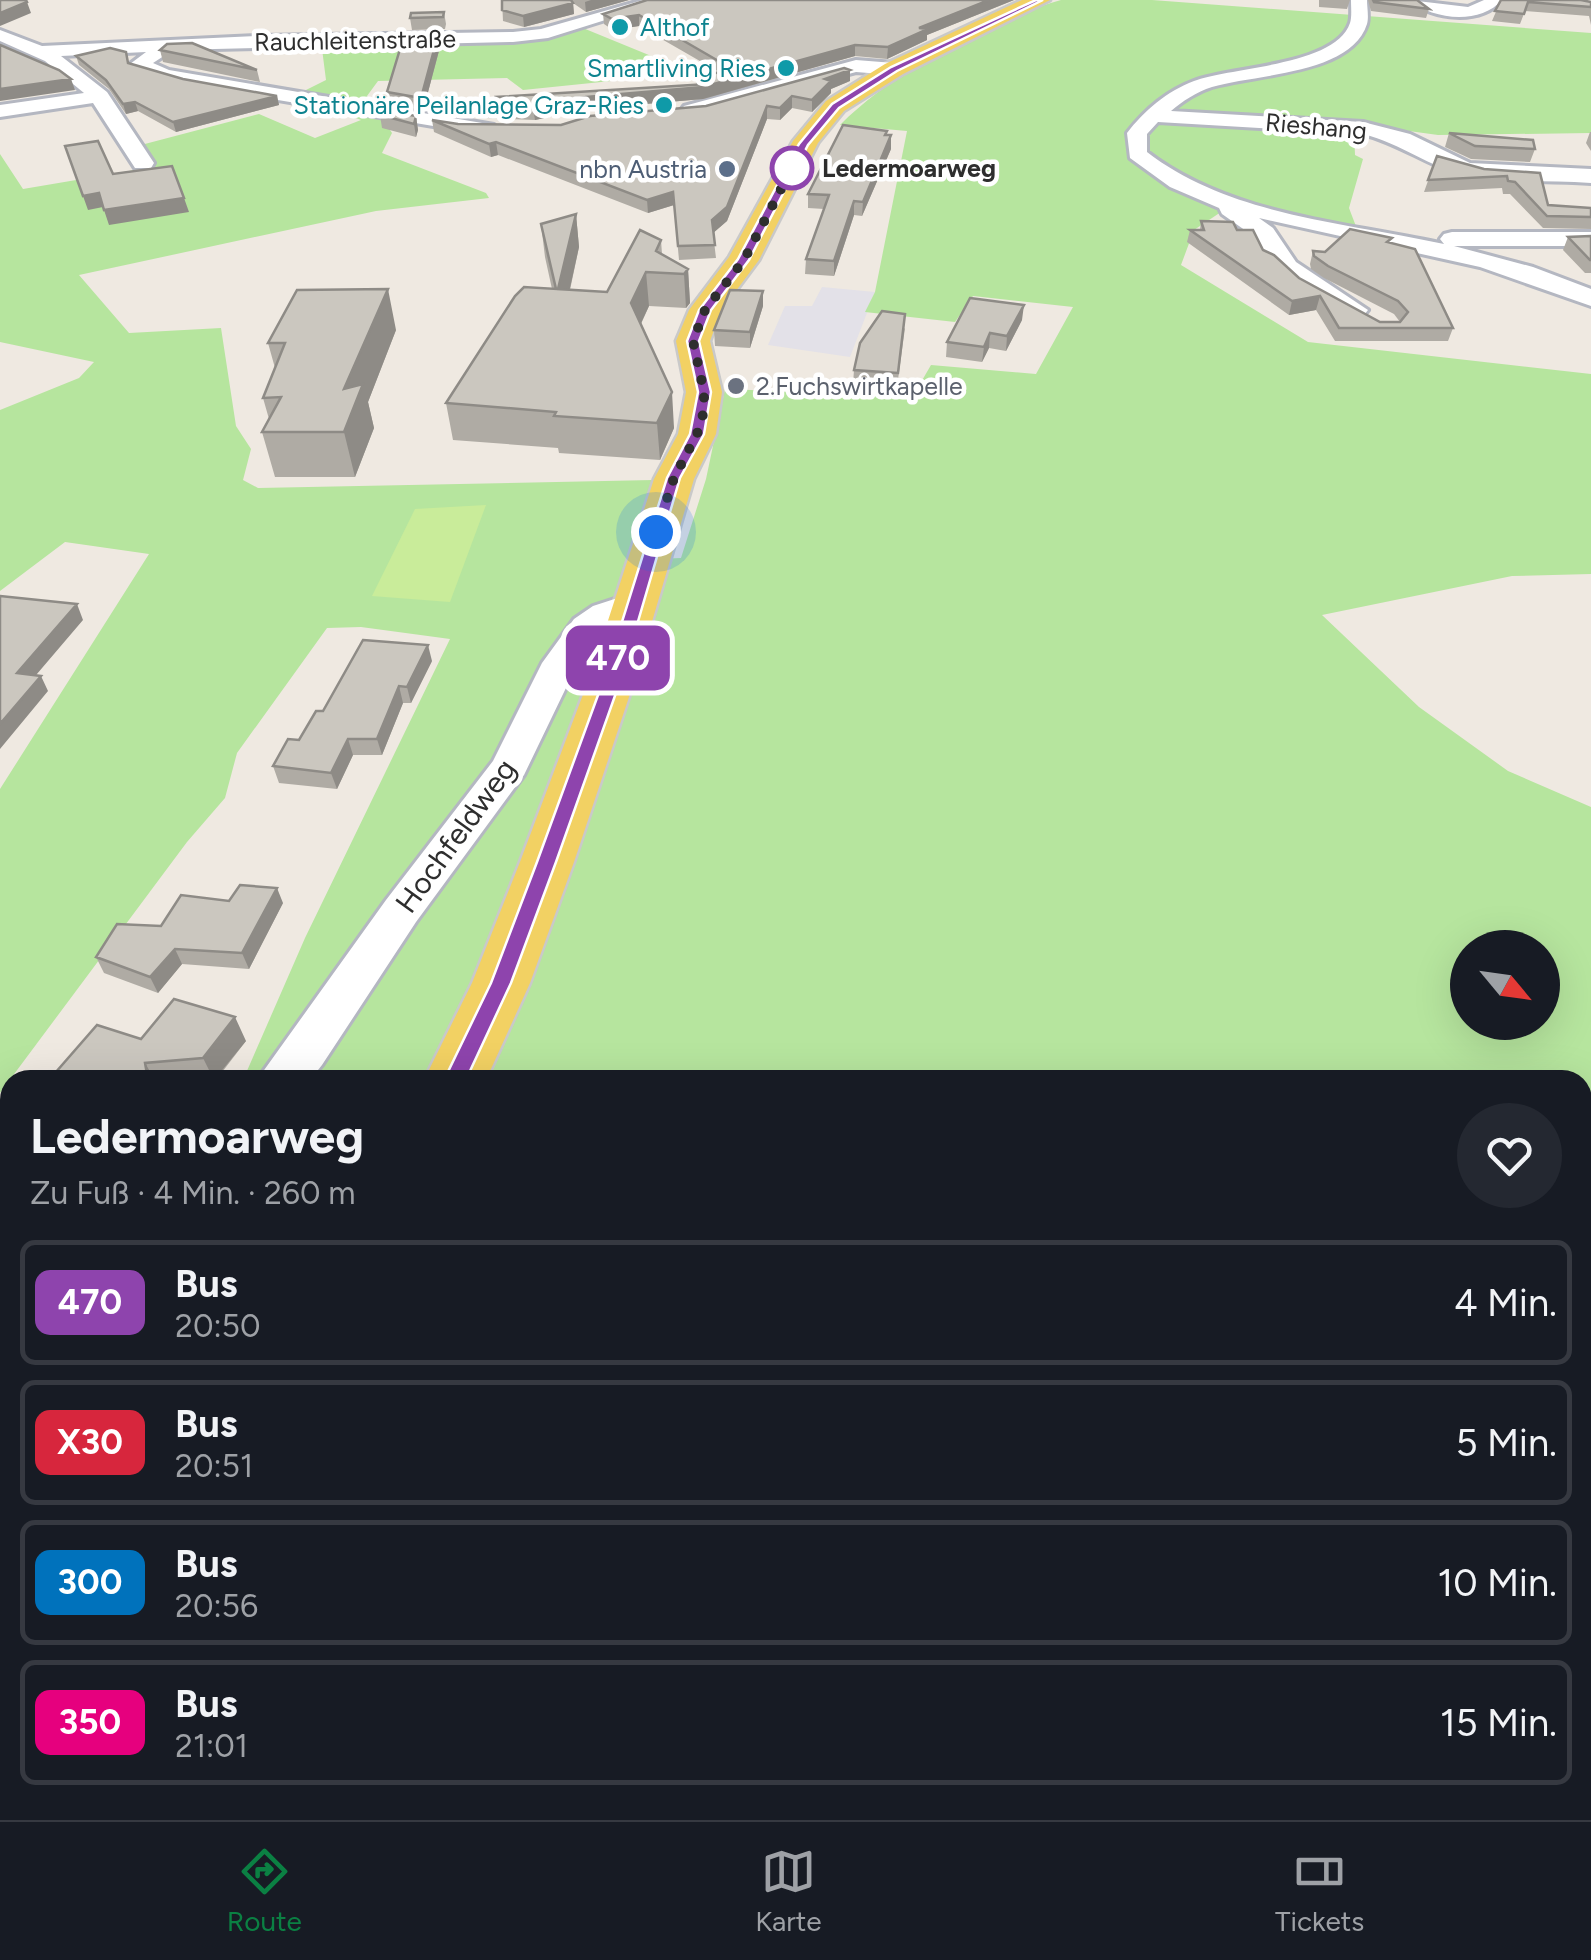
<!DOCTYPE html>
<html lang="de">
<head>
<meta charset="utf-8">
<style>
  body { margin:0; font-family:Figtree,sans-serif; background:#242831; color:#f1f3f6; height:100vh; display:flex; flex-direction:column; font-size:38px; white-space:nowrap }
  * { box-sizing:border-box; margin:0 }
  p { font-size:32px; color:#9ea1a6 }
  .icon { flex:none; width:55px; height:55px; fill:none; stroke:currentColor; stroke-width:2; stroke-linecap:round; stroke-linejoin:round }
  .map { position:relative; flex:1; overflow:hidden }
  .panel { position:absolute; left:0px; top:1070px; width:1592px; height:750px; display:flex; flex-direction:column; background:#171b24; border-radius:30px 30px 0 0; box-shadow:0 10px 40px #0002 }
  .panel>* { flex:none }
  .badge { padding:0 20px; border-radius:15px; font-size:35px; line-height:65px }
  .needle { width:65px; rotate:119deg }
  .buttons { position:absolute; left:1450px; top:930px; display:grid; gap:20px }
  .buttons a { display:grid; place-items:center; width:110px; height:110px; border-radius:50%; background:#171b24; box-shadow:0 10px 40px #0002; font-size:50px }
  .you { position:absolute; width:50px; height:50px; margin:-25px; border:8px solid #fff; border-radius:50%; background:#1a73e8; box-shadow:0 0 0 15px #1a73e833 }
  .map>.badge { position:absolute; translate:-50% -50%; box-shadow:0 0 0 5px #fff }
  .round { display:grid; place-items:center; flex:none; width:105px; height:105px; border-radius:52px; background:#242831 }
  .headline { display:flex; align-items:center; justify-content:space-between; height:170px; padding:0 30px }
  h1 { font-size:48px; font-weight:700; line-height:75px }
  ul { padding:0; list-style:none }
  li { display:flex; align-items:center; gap:30px; height:125px; margin:0 20px 15px; padding:0 10px; border:5px solid #363941; border-radius:15px }
  li div { flex:1 }
  li b { display:block; font-size:38px }
  li em { font-style:normal }
  li .badge { min-width:110px; font-weight:700; text-align:center }
  .dock { display:flex; justify-content:space-around; align-items:center; height:140px; border-top:2px solid #363941; background:#171b24; font-size:28px; color:#9ea1a6 }
  .dock a { display:grid; justify-items:center; gap:5px }
  .dock .selected { color:#0b8043 }
  .map>svg:first-child { display:block }
  .industrial { fill:#e3e1e8 }
  .green { fill:#b6e59e; fill-rule:evenodd }
  .pitch { fill:#c9ec9a }
  .lines { fill:none; stroke-linecap:round; stroke-linejoin:round }
  .stream { stroke:#75cff0; stroke-width:11 }
  .street-casing { stroke:#b4b7c1; stroke-width:6 }
  .primary-casing { stroke:#c9c9c9; stroke-width:5 }
  .street { fill:#fff; fill-rule:evenodd }
  .primary { fill:#f2d163; fill-rule:evenodd }
  .wall { fill:#afaba4 }
  .shaded-wall { fill:#8e8b86 }
  .building { fill:#cbc7bf; stroke:#8e8b86; stroke-width:2.5 }
  .line { fill:#8e44ad; stroke:#fff; stroke-width:2.5 }
  .walk { stroke:#2e2e2e; stroke-width:10; stroke-dasharray:0 18 }
  .culture-dot { fill:#0f9aa8; stroke:#fff; stroke-width:4 }
  .stop-dot { fill:#fff; stroke:#8e44ad; stroke-width:5 }
  .service-dot { fill:#5c6f8a; stroke:#fff; stroke-width:4 }
  .worship-dot { fill:#6b7280; stroke:#fff; stroke-width:4 }
  .labels { text-anchor:middle; stroke-width:9; stroke-linejoin:round; paint-order:stroke }
  .far-culture-label { font-size:25px; fill:#0d838f; stroke:#fff; text-anchor:end }
  .far-street-label { font-size:25px; fill:#2e2e2e; stroke:#fff }
  .far-stop-label { font-size:25px; font-weight:bold; fill:#2e2e2e; stroke:#fff; text-anchor:start }
  .far-service-label { font-size:25px; fill:#4e5e75; stroke:#fff; text-anchor:end }
  .far-worship-label { font-size:25px; fill:#5b616d; stroke:#fff; text-anchor:start }
  .street-label { font-size:30px; fill:#2e2e2e; stroke:#fff }
</style>
</head>
<body>
<div class="map">
<svg width="1591" height="1820" viewBox="0 0 1591 1820">
  <rect width="100%" height="100%" fill="#efe9e1"/>
  <path class="industrial" d="M822,287L875,292L850,357L768,345L785,306H812Z"/>
  <path class="green" d="M1061,0H1152L1591,33V133L1438,135L1358,124L1354,131L1355,155L1363,159L1349,208L1357,229L1230,206L1194,230L1181,265L1308,342L1591,374V574L1512,576L1322,615L1419,707L1508,771L1591,807V1820H920L914,1810H1582V1080H243L305,938L450,639L361,627L327,628L237,753L225,798L187,842L0,1093V789L149,554L65,542L0,591V410L79,378L94,362L0,342V154L23,189L153,167L141,145L259,114L315,138L361,120L296,95L326,80L321,41L514,39L578,26L661,60L595,68L611,81L523,90L507,78L378,81L367,96L392,133L382,153L486,193L489,198L376,211L79,275L129,333L221,328L236,426L251,449L243,480L258,488L653,480L628,560L681,558L706,479L725,389L913,396L931,365L1036,374L1073,307L973,296L955,322L865,312L875,292L907,131L840,125C895,70 986,22 1061,0ZM1468,948H1542V1022H1468Z"/>
  <path class="pitch" d="M486,505L450,602L372,596L415,509Z"/>
  <g class="lines">
    <path class="stream" d="M1582,1121L1591,1116"/>
    <g class="street-casing">
      <path id="street" d="M643,0H669L548,38L513,42L173,50L153,63L169,70L494,125V133L487,135L165,81L130,64L146,52L61,56L107,92L154,163L151,168H135L93,103L0,117V105L84,93L45,61L0,41V30L42,46L258,36L513,32L541,29Z
        M1351,0H1367C1367,7 1369,17 1367,24C1351,75 1254,74 1212,87C1196,92 1183,101 1171,111L1363,122L1410,134L1470,163L1591,169V183C1550,180 1505,183 1465,175C1429,167 1402,144 1363,134L1158,122L1147,134V152C1230,216 1344,222 1444,244L1440,239L1444,234L1452,232H1591V246H1454L1533,267L1591,289V306L1480,267L1259,218L1273,228L1296,262L1368,310L1364,315H1346L1278,272L1256,238L1222,214L1219,208L1170,187L1130,158L1127,133C1144,111 1167,91 1194,81C1230,67 1336,66 1350,23C1352,17 1351,7 1351,0Z
        M1409,0L1468,7L1484,0H1502C1480,25 1433,20 1409,0Z
        M856,60L894,63L903,69L894,75L856,72L691,116L681,110L684,106Z
        M633,593L645,596L650,603L645,610L617,620L598,633L578,663L524,775L416,922L322,1065L310,1080H257L386,900L493,761L542,663L574,619L593,606Z
        M0,1150L10,1152V1196L0,1192Z"/>
    </g>
    <g class="primary-casing">
      <path id="primary" d="M1022,0H1050L903,74L844,111L818,143L759,260L721,311L710,341L722,392L716,434L694,479L636,676L574,862L530,983L486,1080H424L472,983L520,862L590,676L654,479L678,434L686,392L676,341L689,310L729,257L793,141L826,101L885,64Z
        M270,1810H359L363,1820H274Z"/>
    </g>
    <use href="#street" class="street"/>
    <use href="#primary" class="primary"/>
  </g>
  <path class="wall" d="M502,0H629L586,12L573,3L574,14L524,27L503,21Z
    M647,0H1014L927,35V40L887,59L855,56L703,99L587,109L535,120L486,118L484,106L497,104L496,97L696,85V76L719,72L639,26L613,30L604,24L603,14Z
    M1319,0H1350L1347,9L1319,7Z
    M1368,0H1417L1429,9L1426,18L1371,11Z
    M1501,0L1591,2V25L1589,16L1525,11L1520,24L1492,21Z
    M444,12L446,24L445,29L412,30L410,18Z
    M440,47L423,111L389,105L387,92Z
    M160,50L257,70L260,82L163,62Z
    M76,56L129,63L183,79L277,96L279,105L176,132L138,111L126,114L109,89L79,65Z
    M850,81L831,89V93L812,112L792,108L780,120L767,119L727,221L713,233L716,258L679,260L674,205L648,213L498,155L491,157L434,132L432,120L458,124L561,125L706,106Z
    M380,115L416,116L418,130L416,137L382,128Z
    M1590,132H1591V151L1586,143Z
    M1449,133L1535,149L1530,162L1471,159L1445,147Z
    M886,135L891,149L862,216L854,215L834,276L805,274L806,259L824,209L808,208V194Z
    M1437,156L1484,169L1540,173L1548,205L1591,208V229L1543,228L1510,194H1503L1502,188L1424,192Z
    M576,214L579,247L570,290L607,292L661,240L662,254L688,269L690,303L686,308L649,306L641,324L674,428L660,460L559,453L558,448L453,440L446,403L552,289L545,257L541,224Z
    M1201,221L1237,230L1299,278L1380,322H1400L1394,314L1324,278L1311,269L1310,264L1313,251L1325,252L1390,243L1453,328L1448,341H1335L1316,310L1289,315L1187,242L1190,230H1200Z
    M1591,236V273H1585L1563,250L1568,237Z
    M763,291V306L750,348L715,346L714,330Z
    M1022,320L1006,351L989,348L982,362L946,357L947,342Z
    M905,328L897,387L853,384L854,370Z
    M396,330L368,402L374,428L355,477H275L262,432L269,419L263,398L275,368L268,343Z
    M432,661L411,703H403L382,755H353L337,789L279,783L273,766L299,740Z
    M283,903L249,969L182,964L158,993L104,973L96,957L161,926Z
    M141,1039L246,1041L216,1080H49Z"/>
  <path class="shaded-wall" d="M591,0H629L586,12L585,2Z
    M989,0H1014L927,35V40L887,59L888,47L919,28Z
    M27,2L31,13L0,26V13Z
    M573,3L574,14L524,27L523,16Z
    M639,15V26L613,30L612,19Z
    M438,35L440,47L423,111L421,98Z
    M855,45V56L703,99L587,109L535,120L533,108L586,97L703,87Z
    M850,70V81L831,89V93L812,112V100L825,79Z
    M71,79L75,90L0,101V89Z
    M277,96L279,105L176,132L173,122Z
    M792,96V108L780,120V108Z
    M135,102L138,111L126,114L123,104Z
    M767,106V119L727,221L712,234V220Z
    M416,116L418,130L416,137L414,124Z
    M891,135V149L862,216L863,202Z
    M496,142L498,155L491,157L489,144Z
    M673,192L674,205L648,213L647,200Z
    M99,193L103,207L88,210L83,196Z
    M184,198L189,212L109,225L104,210Z
    M854,201V215L834,276V261Z
    M576,214L579,247L562,324L558,289Z
    M688,269L690,303L686,308L684,274Z
    M646,272L649,306L634,338L631,303Z
    M388,289L396,330L368,402L374,428L355,477L344,432V389Z
    M763,291V306L750,348V332Z
    M1320,296L1316,310L1289,315L1292,301Z
    M1024,305L1022,320L1006,351L1007,336Z
    M990,333L989,348L982,362L984,347Z
    M672,392L674,428L660,460L657,423Z
    M77,604L83,620L25,688L17,673Z
    M428,645L432,661L411,703L407,687Z
    M41,676L48,691L0,749V724Z
    M399,686L403,703L382,755L377,739Z
    M348,739L353,755L337,789L331,773Z
    M277,888L283,903L249,969L242,953Z
    M175,949L182,964L158,993L150,977Z
    M235,1017L246,1041L214,1080L203,1058Z
    M145,1063L155,1080H148Z"/>
  <path class="building" d="M0,0H26L27,2L0,13Z
    M502,0H571L573,3L523,16L502,10Z
    M647,0H989L919,28L928,29L888,47L855,45L703,87L586,97L533,108L484,106L499,103L496,97L708,84L696,76L734,70L639,15L612,19L603,14Z
    M1373,0H1417L1429,9L1374,2Z
    M1501,0H1581L1591,2V7L1528,2L1524,14L1495,11Z
    M444,12L443,17L410,18L411,13Z
    M438,35L421,98L387,92L404,36Z
    M192,43L257,70L160,50L167,44Z
    M0,45L59,70L71,79L0,89Z
    M110,48L126,52L128,63L183,79L277,96L173,122L135,102L123,104L106,80L76,56Z
    M844,68L850,70L825,79L831,81L812,100L792,96L780,108L767,106L727,207L712,220L715,245L678,246L673,192L647,200L496,142L489,144L432,120L458,124L561,125L590,116L706,106Z
    M381,110L416,116L414,124L380,115Z
    M843,125L887,131L885,135H891L863,202L854,201L834,261L806,259L829,195L808,194Z
    M1449,133L1533,140L1535,149L1475,146Z
    M98,141L113,174L172,166L184,198L104,210L99,193L83,196L65,146Z
    M1437,156L1484,169L1540,173L1548,205L1591,208V217L1547,216L1515,182L1508,181L1507,176L1428,180Z
    M576,214L558,289L607,292L640,230L661,240L656,251L688,269L684,274L646,272L631,303L672,392L657,423L554,416L556,412L446,403L515,296L524,287L556,289L541,224Z
    M1201,221L1233,222L1237,230H1253L1263,250L1274,255L1299,278L1380,322H1400L1408,312L1398,301L1328,266L1314,256L1313,251L1325,252L1350,229L1392,238L1387,242L1415,249L1453,328H1339L1320,296L1292,301L1190,230H1204Z
    M1591,236V260H1590L1568,237Z
    M388,289L344,389L363,384L344,432H262L281,397L263,398L285,343H268L297,290Z
    M730,290L763,291L750,332L714,330Z
    M970,298L1024,305L1007,336L990,333L984,347L947,342Z
    M882,311L905,314L898,373L854,370L860,343Z
    M0,596L77,604L17,673L41,676L0,724Z
    M363,640L428,645L407,687L399,686L377,739H348L331,773L273,766L288,739L299,740L316,711H323Z
    M240,885L277,888L242,953L175,949L150,977L96,957L117,924L161,926L181,895L229,901Z
    M174,999L235,1017L203,1058L145,1063L148,1080H49L97,1025L141,1039Z"/>
  <path class="line" d="M1036,0H1043L897,71L839,108L808,145L749,260L711,310L699,341L711,392L704,434L680,478L622,676L556,862L511,983L463,1086H447L444,1080L491,983L537,862L605,676L667,478L690,434L698,392L687,341L699,310L738,259L799,144L832,104L891,67Z"/>
  <g class="lines">
    <path class="walk" d="M656,532L674,478L697,434L704,411V392L693,341L705,310L744,260L792,168"/>
  </g>
  <g class="culture-dot">
    <circle cx="620" cy="27" r="10"/>
    <circle cx="786" cy="68" r="10"/>
    <circle cx="664" cy="105" r="10"/>
  </g>
  <circle class="stop-dot" cx="792" cy="168" r="20"/>
  <circle class="service-dot" cx="727" cy="169" r="10"/>
  <circle class="worship-dot" cx="736" cy="386" r="10"/>
  <g class="labels">
    <g class="far-culture-label">
      <text x="640" y="36" text-anchor="start">Althof</text>
      <text x="766" y="77">Smartliving Ries</text>
      <text x="644" y="114">Stationäre Peilanlage Graz-Ries</text>
    </g>
    <g class="far-street-label">
      <text transform="translate(355 40) rotate(-1)" y="9">Rauchleitenstraße</text>
      <text transform="translate(1316 126) rotate(5)" y="9">Rieshang</text>
    </g>
    <g class="far-stop-label">
      <text x="822" y="177">Ledermoarweg</text>
    </g>
    <g class="far-service-label">
      <text x="707" y="178">nbn Austria</text>
    </g>
    <g class="far-worship-label">
      <text x="756" y="395">2.Fuchswirtkapelle</text>
    </g>
    <g class="street-label">
      <text transform="translate(456 836) rotate(-54)" y="10">Hochfeldweg</text>
    </g>
  </g>
</svg>
<div class="buttons">
<a><svg class="needle" viewBox="-14 -14 28 28"><path d="M0-13l5 13h-10z" fill="#e53935"/><path d="M0 13l5-13h-10z" fill="#9ea1a6"/></svg></a>
</div>
<div class="you" style="left:656px;top:532px"></div>
<b class="badge" style="left:618px;top:658px;background:#8e44ad;color:#fff">470</b>
<section class="panel">
<div class="headline"><div><h1>Ledermoarweg</h1><p>Zu Fuß · 4 Min. · 260 m</p></div><a class="round"><svg class="icon" aria-label="heart" viewBox="0 0 24 24"><path d="M12 20l-8-8c-3-5 5-10 8-4 3-6 11-1 8 4z"/></svg></a></div>
<ul>
<li><span class="badge" style="background:#8e44ad;color:#fff">470</span><div><b>Bus</b><p>20:50</p></div><em>4 Min.</em></li>
<li><span class="badge" style="background:#d7263d;color:#fff">X30</span><div><b>Bus</b><p>20:51</p></div><em>5 Min.</em></li>
<li><span class="badge" style="background:#0072bc;color:#fff">300</span><div><b>Bus</b><p>20:56</p></div><em>10 Min.</em></li>
<li><span class="badge" style="background:#e6007e;color:#fff">350</span><div><b>Bus</b><p>21:01</p></div><em>15 Min.</em></li>
</ul>
</section>
</div>
<nav class="dock">
<a class="selected"><svg class="icon" aria-label="directions" viewBox="0 0 24 24"><path d="M12 3l9 9-9 9-9-9zM9 14v-3h6M13 9l2 2-2 2"/></svg>Route</a>
<a><svg class="icon" aria-label="map" viewBox="0 0 24 24"><path d="M3 6l6-2 6 2 6-2v14l-6 2-6-2-6 2zM9 4v14M15 6v14"/></svg>Karte</a>
<a><svg class="icon" aria-label="tickets" viewBox="0 0 24 24"><path d="M3 7h18v10H3zM15 7v10"/></svg>Tickets</a>
</nav>
</body>
</html>
